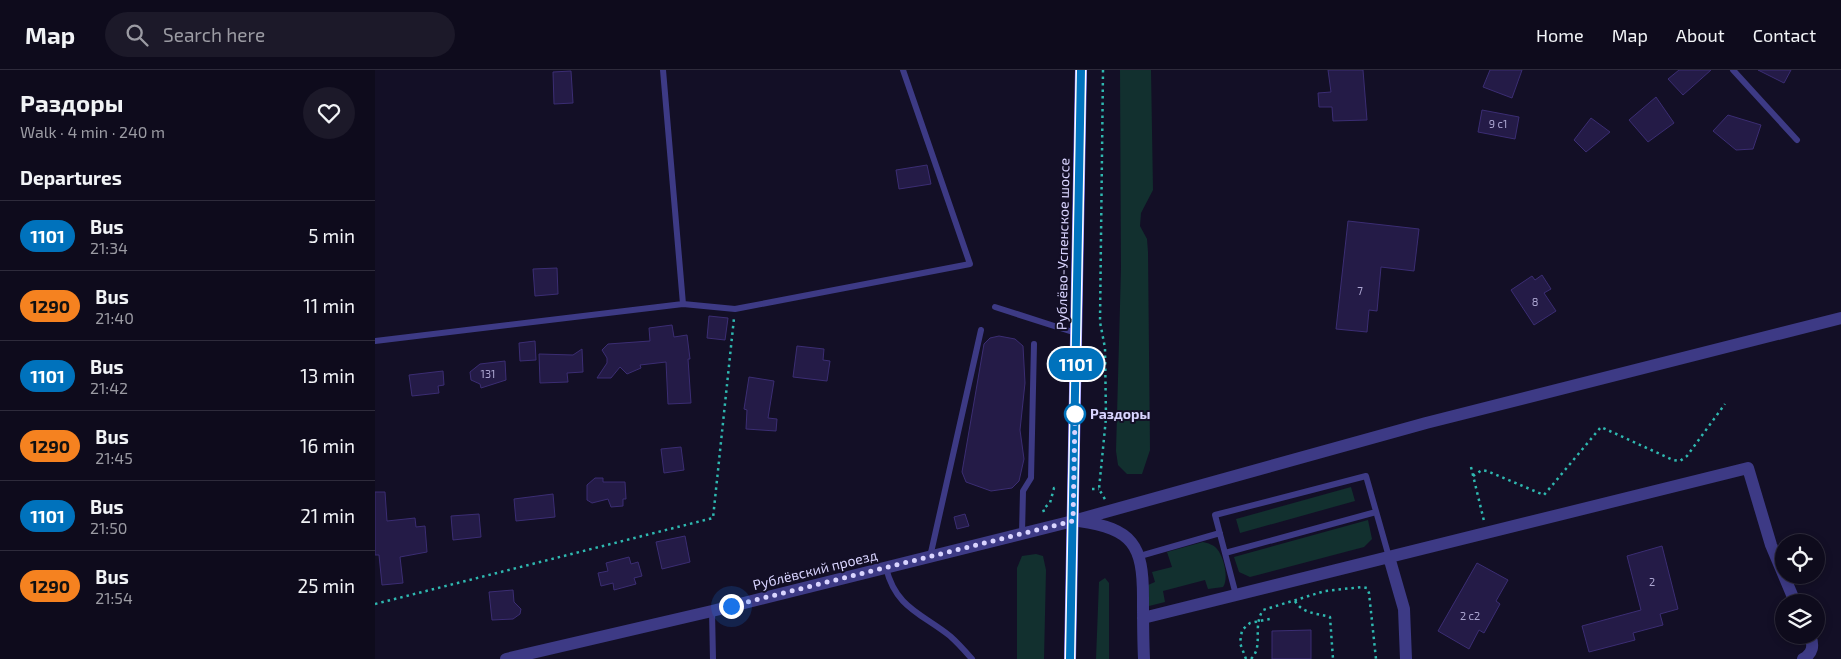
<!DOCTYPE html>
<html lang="en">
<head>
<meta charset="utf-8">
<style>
  body { margin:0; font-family:"Exo 2",sans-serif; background:#1c1929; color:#f1f3f6; height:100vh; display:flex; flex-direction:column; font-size:19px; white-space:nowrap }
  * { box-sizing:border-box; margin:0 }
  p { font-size:16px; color:#9b9ba3 }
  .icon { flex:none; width:28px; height:28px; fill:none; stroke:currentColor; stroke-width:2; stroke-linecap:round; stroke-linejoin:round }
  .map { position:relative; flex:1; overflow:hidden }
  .drawer { display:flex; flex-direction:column; background:#0e0b1c; width:375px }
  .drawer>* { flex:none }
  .badge { padding:0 10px; border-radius:16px; font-size:18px; line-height:32px }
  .fabs { position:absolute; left:1400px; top:464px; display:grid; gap:10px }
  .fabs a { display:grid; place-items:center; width:50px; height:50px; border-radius:50%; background:#0e0b1c; box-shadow:0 2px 8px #0003,0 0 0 1px #2e2b3b; font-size:25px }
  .you { position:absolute; width:25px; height:25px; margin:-12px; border:4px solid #fff; border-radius:50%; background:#1a73e8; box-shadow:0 0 0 8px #1a73e833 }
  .map>.badge { position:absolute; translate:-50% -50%; box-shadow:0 0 0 2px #fff }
  h2 { padding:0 20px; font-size:19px; line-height:45px }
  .round { display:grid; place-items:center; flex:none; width:52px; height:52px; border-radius:26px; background:#1c1929 }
  .head { display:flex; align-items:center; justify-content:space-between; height:85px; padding:0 20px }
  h1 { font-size:24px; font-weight:700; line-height:38px }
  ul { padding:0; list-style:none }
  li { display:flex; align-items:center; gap:15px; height:70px; padding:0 20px; border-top:1px solid #2e2b3b }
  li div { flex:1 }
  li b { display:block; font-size:19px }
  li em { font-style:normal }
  li .badge { min-width:55px; font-weight:700; text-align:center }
  header { display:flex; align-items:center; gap:30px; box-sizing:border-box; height:70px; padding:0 25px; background:#0e0b1c; border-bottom:1px solid #2e2b3b }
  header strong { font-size:24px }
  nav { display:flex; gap:28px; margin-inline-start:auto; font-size:18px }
  .search { width:350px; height:45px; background:#1c1929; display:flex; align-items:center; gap:12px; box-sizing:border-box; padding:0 18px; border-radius:28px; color:#9b9ba3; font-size:19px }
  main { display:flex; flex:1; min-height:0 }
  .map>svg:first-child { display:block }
  .green { fill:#12302f }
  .building { fill:#241b47; stroke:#3b2d73 }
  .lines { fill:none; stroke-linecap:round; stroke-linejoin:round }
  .path { stroke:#2fb8b0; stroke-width:2.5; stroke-dasharray:2.5 4; stroke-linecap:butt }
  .service { stroke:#3d3a85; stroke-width:6 }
  .minor { stroke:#3d3a85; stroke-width:12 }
  .tertiary { stroke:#3d3a85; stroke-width:12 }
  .secondary { stroke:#6f6bff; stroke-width:12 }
  .line-casing { stroke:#fff; stroke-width:11 }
  .line { stroke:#0072bc; stroke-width:8 }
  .walk { stroke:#d9d4ff; stroke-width:5; stroke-dasharray:0 9 }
  .stop-dot { fill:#fff; stroke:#0072bc; stroke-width:2.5 }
  .labels { text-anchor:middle; stroke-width:4; stroke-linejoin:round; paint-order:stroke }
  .number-label { font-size:11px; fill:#aca6d1 }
  .street-label { font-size:14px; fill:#d9d4ff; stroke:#130f26 }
  .stop-label { font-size:14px; font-weight:bold; fill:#d9d4ff; stroke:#130f26; text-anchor:start }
</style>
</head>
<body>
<header>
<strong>Map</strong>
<div class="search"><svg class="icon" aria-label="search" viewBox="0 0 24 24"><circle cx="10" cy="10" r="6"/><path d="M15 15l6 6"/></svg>Search here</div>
<nav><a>Home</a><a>Map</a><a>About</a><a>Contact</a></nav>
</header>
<main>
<section class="drawer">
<div class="head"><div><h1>Раздоры</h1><p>Walk · 4 min · 240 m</p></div><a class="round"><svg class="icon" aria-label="heart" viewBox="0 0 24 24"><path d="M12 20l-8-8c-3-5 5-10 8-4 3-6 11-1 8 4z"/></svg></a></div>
<h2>Departures</h2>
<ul>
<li><span class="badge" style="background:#0072bc;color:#fff">1101</span><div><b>Bus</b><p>21:34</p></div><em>5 min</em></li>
<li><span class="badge" style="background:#f58220;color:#111">1290</span><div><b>Bus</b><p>21:40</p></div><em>11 min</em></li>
<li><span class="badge" style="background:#0072bc;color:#fff">1101</span><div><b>Bus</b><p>21:42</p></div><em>13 min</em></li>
<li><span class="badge" style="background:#f58220;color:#111">1290</span><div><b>Bus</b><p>21:45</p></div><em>16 min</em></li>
<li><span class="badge" style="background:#0072bc;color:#fff">1101</span><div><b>Bus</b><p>21:50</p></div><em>21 min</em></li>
<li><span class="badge" style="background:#f58220;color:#111">1290</span><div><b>Bus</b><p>21:54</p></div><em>25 min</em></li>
</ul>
</section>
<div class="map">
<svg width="1466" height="589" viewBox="0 0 1466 589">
  <rect width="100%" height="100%" fill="#130f26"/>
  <path class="green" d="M745,0H776L778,120L766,143L765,156L772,169L773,182L775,380L767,404H752L743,395L741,381L746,199Z
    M976,417L980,431L865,463L861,449Z
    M993,450L997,469L989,477L875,507L864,502L859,487Z
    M828,472C833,473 839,475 842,479C849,487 854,509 848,517L833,519L830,510L788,521L790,532L774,536L773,515L780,512L777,502L797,497L792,482Z
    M661,484L668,486L671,500L669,589H642V498L647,486Z
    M730,508L734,513V589H721L724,512Z"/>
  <path class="building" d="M953,0H988L992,50L958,51L957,37H944L943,23L956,22Z
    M1115,0H1147L1137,28L1108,17Z
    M1304,0H1336L1308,25L1293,9Z
    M1383,0H1416L1409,13Z
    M196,1L198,33L179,34L178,2Z
    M1281,27L1299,53L1273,72L1254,50Z
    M1107,40L1144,47L1140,69L1103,62Z
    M1353,45L1386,55L1378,79L1361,80L1338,61Z
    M1216,48L1235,62L1211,82L1199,70Z
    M552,95L556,114L524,119L521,100Z
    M973,151L1044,159L1039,201L1006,197L1002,241L994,240L992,262L961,259Z
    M182,198L183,224L160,226L158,199Z
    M1167,205L1176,219L1169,223L1181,241L1159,255L1136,220L1157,206L1160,210Z
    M334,246L353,248L350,270L332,268Z
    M297,255L299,267L312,265L315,289H313L316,333L293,334L291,292L265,295L266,298L252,304L245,297L236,308H222L232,293V288L227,280L233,274L275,271L274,258Z
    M624,266L640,269L648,276L650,313L645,360L649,389L644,411L637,418L616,421L591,412L587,402L609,274L615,268Z
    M160,271L161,290L145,291L144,273Z
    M422,276L449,279L448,290L455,291L452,311L418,307Z
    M207,279L208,302L192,303L193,312L165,313L164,284L198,285Z
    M130,291L131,310L106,318L105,314L96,310L95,302L105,294Z
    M68,301L69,315L63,316L64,323L37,326L34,305Z
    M374,307L399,311L393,348L402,349L401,361L371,359L372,340L369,339Z
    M306,377L309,400L289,403L286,379Z
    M220,408H228V412H250L251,429H248V436L236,437L233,429L217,433L212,430V415Z
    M0,422H10L12,451L40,448L41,457L50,456L52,482L25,487L28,513L7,515L4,485H0Z
    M178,424L180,447L141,451L139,429Z
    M104,444L106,467L78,470L76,446Z
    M590,444L594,456L582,459L579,447Z
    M310,466L315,492L287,499L281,472Z
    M1287,476L1303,539L1285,544L1288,555L1258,563L1260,570L1214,582L1207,556L1266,540L1252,486Z
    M254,487L256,494L263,492L267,506L259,508L261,514L239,520L238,513L226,516L223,503L233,501L231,493Z
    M1102,493L1133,510L1121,531L1125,534L1109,563L1104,560L1094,579L1063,561Z
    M138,520L139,532L146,539L145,544L138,549L117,550L114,522Z
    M936,560V589H897V561Z"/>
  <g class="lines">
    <path class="path" d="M728,0L725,252L730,278L731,348L724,419L731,431
      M1096,397L1109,451
      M1098,406L1107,400L1112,401L1169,425L1226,357L1298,390L1305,391L1312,386L1350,334
      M717,419H724
      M669,442L668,439L675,433L679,418H683
      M920,531C928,544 941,543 955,547L958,589
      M0,534L338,448L359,248
      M871,589L865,573L867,560L875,553L895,549
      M876,589C889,576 877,557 888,540L950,521L987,517L992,518L994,523L1001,589"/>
    <path class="service" d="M288,0L308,234
      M1358,0L1422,70
      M620,237L701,263
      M0,271L308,234L360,239L595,194L528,0
      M647,463L648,421L656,408L659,274
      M850,483L1001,442
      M765,486L845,463
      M555,487L606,260
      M511,498C521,538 546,543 575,566C583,573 590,581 597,589
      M861,525L840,445L991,406L1014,487
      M337,541L338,589"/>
    <path class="minor" d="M698,451L1051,353L1466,248
      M704,451C758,459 768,475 768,527C768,548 768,568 769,589
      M1014,487L1029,539L1031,589
      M768,548L1373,398L1396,475L1420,532
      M1428,589C1438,583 1439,576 1435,565"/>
    <path class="tertiary" d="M131,589L337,541L698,451"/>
    <path class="secondary" d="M695,589L706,0"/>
  </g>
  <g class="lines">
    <g class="line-casing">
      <path id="line" d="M695,589L706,0"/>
    </g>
    <use href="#line" class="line"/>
    <path class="walk" d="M356,536L698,451L700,344"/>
  </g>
  <circle class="stop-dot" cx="700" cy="344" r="10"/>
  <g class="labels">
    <g class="number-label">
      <text x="1123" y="58">9 с1</text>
      <text x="985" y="225">7</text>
      <text x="1160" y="236">8</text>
      <text x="113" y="308">131</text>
      <text x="1277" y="516">2</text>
      <text x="1095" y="550">2 с2</text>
    </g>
    <g class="street-label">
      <text transform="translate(688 174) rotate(-89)" y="5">Рублёво-Успенское шоссе</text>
      <text transform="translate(440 500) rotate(-14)" y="5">Рублёвский проезд</text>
    </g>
    <g class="stop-label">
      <text x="715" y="349">Раздоры</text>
    </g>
  </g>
</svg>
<div class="fabs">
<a><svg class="icon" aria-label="locate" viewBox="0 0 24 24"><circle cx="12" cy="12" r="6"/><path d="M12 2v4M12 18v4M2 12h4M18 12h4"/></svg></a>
<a><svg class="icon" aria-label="layers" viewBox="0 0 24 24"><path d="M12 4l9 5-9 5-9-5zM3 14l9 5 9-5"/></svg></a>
</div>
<div class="you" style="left:356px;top:536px"></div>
<b class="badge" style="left:701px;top:294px;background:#0072bc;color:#fff">1101</b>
</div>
</main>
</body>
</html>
